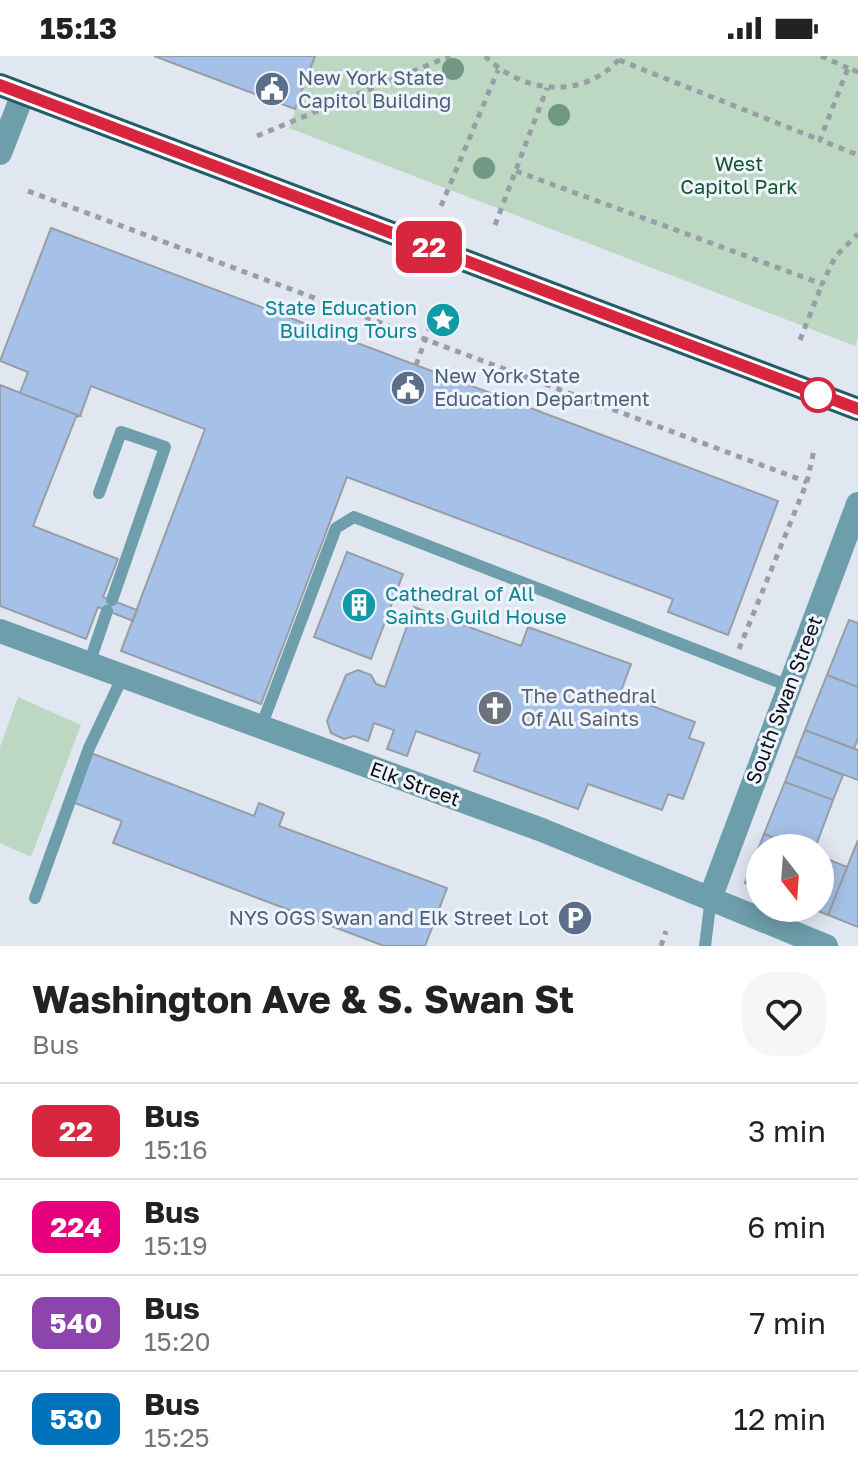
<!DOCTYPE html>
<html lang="en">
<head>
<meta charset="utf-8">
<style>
  body { margin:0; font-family:"Golos Text",sans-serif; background:#f6f6f6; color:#222; height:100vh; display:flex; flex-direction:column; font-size:30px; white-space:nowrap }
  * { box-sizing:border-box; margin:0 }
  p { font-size:26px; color:#767676 }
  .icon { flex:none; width:44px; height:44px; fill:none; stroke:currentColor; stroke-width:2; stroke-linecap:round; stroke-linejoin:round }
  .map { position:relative; height:890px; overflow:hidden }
  .side { display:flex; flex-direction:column; background:#fff; flex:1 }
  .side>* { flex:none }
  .badge { padding:0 16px; border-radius:12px; font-size:28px; line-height:52px }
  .needle { width:52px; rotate:163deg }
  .fabs { position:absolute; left:746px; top:778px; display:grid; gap:16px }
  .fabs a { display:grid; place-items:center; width:88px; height:88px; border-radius:50%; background:#fff; box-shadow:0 4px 20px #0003; font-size:40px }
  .map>.badge { position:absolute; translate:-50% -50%; box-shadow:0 0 0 4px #fff }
  .round { display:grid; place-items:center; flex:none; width:84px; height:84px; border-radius:32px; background:#f6f6f6 }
  .headline { display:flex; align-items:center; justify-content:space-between; height:136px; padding:0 32px }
  h1 { font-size:38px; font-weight:700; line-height:60px }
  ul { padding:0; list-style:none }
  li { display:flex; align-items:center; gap:24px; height:96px; padding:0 32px; border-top:2px solid #e0e0e0 }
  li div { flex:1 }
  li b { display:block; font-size:30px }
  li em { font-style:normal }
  li .badge { min-width:88px; font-weight:700; text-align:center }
  .status { display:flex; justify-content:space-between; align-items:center; height:56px; padding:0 40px; background:#fff; direction:ltr }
  .status svg { height:22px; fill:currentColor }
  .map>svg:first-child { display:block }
  .green { fill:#bcd8c2 }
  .building { fill:#a6c1e7; stroke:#979da6; stroke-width:2 }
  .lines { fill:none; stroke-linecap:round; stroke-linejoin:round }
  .path { stroke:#999da5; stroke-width:5; stroke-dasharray:6 6; stroke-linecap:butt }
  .lane { stroke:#6e9eab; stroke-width:12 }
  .street { stroke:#6e9eab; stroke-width:24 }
  .primary { stroke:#245c6a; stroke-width:24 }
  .tree { fill:#719785 }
  .line-casing { stroke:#fff; stroke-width:18 }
  .line { stroke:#d7263d; stroke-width:12 }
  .stop-dot { fill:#fff; stroke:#d7263d; stroke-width:4 }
  .labels { text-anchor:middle; stroke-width:6; stroke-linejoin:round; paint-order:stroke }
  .service-label { font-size:20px; fill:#4e5e75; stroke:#eef4fe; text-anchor:start }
  .park-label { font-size:20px; fill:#16552d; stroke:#eef4fe }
  .culture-label { font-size:20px; fill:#0d838f; stroke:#eef4fe; text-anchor:end }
  .worship-label { font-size:20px; fill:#5b616d; stroke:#eef4fe; text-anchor:start }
  .street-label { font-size:20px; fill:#0b0d10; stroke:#eef4fe }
</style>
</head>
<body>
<div class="status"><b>15:13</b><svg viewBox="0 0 49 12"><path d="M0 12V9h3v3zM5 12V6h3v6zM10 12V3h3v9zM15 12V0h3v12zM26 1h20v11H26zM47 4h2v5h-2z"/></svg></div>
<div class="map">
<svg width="858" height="890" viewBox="0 0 858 890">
  <rect width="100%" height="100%" fill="#e1e7f1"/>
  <path class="green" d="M315,0H858V282L855,290L289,72Z
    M18,641L81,669L31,801L0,787V691Z"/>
  <path class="building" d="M154,0H315L295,53Z
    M51,172L778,445L728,579L668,556L673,543L347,421L261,648L121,595L205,373L91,330L80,360L20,337L28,316L0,305Z
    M0,329L80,360L76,361L33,470L118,503L103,541L137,554L133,565L98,551L86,583L0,550Z
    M347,496L403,518L371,603L314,581Z
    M414,551L521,590L528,571L631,608L620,638L695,666L689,682L704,687L683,743L668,738L662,754L588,728L578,753L474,715L480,698L416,675L407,700L387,693L394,674L374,667L368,685L354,680L344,683L331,677L327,665L346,619L358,614L371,619L376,628L385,631Z
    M849,564L858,567V631L827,619Z
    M827,619L858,631V682L854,693L805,674Z
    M805,674L858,694V724L795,700Z
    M91,697L254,760L259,747L284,757L279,770L447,832L425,890H384L113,787L122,765L72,746Z
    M795,700L843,719L833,744L785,726Z
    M785,726L833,744L815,792H799L764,778Z
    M764,778L799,792H760V833L745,827Z
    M858,784V871L828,859Z
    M820,800L847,811L828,859L810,852H820Z"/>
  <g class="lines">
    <path class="path" d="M485,0C523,38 585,45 622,0
      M821,0L848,12
      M619,4L820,84
      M858,16L848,12L820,84L858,99
      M257,80L450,0
      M516,115L822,228L835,201L858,178
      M28,135L807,426
      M441,150L498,14
      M495,169L547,32
      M800,284L822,228
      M416,309L437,252
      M739,593L807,426L814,394
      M661,890L666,875"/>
    <path class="lane" d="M99,437L121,376L165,391L112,544
      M89,608L107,555
      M261,671L336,472L354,461L789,630
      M35,842L89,692L123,620
      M705,890L711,842"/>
    <path class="street" d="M0,97L23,38
      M0,575L542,774L826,890
      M711,840L858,448"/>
    <path class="primary" d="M0,29L858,353"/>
  </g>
  <g class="tree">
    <circle cx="453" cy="13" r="11"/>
    <circle cx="559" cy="59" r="11"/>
    <circle cx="484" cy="112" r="11"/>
  </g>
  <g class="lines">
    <g class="line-casing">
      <path id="line" d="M0,29L858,353"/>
    </g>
    <use href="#line" class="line"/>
  </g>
  <defs>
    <g id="civic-disc" transform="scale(1.8)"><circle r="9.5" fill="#5c6f8a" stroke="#eef4fe"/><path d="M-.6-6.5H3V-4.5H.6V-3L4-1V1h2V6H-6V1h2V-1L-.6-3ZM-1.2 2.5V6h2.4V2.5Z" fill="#fff"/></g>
    <g id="sight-disc" transform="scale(1.8)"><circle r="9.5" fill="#0f9aa8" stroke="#eef4fe"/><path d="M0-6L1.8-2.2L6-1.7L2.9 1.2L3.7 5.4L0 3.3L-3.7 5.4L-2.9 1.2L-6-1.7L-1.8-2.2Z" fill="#fff"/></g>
    <g id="building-disc" transform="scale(1.8)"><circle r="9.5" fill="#0f9aa8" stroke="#eef4fe"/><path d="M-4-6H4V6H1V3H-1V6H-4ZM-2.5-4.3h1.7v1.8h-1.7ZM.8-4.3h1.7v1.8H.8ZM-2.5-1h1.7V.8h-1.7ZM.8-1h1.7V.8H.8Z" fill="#fff"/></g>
    <g id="church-disc" transform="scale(1.8)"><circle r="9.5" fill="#6b7280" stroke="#eef4fe"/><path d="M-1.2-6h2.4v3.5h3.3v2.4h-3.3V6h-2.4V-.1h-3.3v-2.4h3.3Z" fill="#fff"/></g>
    <g id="parking-disc" transform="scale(1.8)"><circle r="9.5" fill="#5c6f8a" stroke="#eef4fe"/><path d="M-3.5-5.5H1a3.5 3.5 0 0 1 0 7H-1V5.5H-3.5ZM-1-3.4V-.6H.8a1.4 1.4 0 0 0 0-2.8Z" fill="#fff"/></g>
  </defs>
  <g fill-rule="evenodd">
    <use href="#civic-disc" x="272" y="33"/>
    <use href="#sight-disc" x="443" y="264"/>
    <use href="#civic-disc" x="408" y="332"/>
    <use href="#building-disc" x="359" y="549"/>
    <use href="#church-disc" x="495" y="652"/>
    <use href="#parking-disc" x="575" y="862"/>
  </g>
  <circle class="stop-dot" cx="818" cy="339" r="16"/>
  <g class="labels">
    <g class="service-label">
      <text x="298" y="29">New York State<tspan x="298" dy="23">Capitol Building</tspan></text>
      <text x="434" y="327">New York State<tspan x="434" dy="23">Education Department</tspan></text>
      <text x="549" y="869" text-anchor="end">NYS OGS Swan and Elk Street Lot</text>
    </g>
    <g class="park-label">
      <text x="739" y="115">West<tspan x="739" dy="23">Capitol Park</tspan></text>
    </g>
    <g class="culture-label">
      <text x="417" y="259">State Education<tspan x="417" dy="23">Building Tours</tspan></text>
      <text x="385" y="545" text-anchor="start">Cathedral of All<tspan x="385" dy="23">Saints Guild House</tspan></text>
    </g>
    <g class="worship-label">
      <text x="521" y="647">The Cathedral<tspan x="521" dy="23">Of All Saints</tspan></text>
    </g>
    <g class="street-label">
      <text transform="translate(784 644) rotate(-69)" y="7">South Swan Street</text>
      <text transform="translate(415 728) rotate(20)" y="7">Elk Street</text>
    </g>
  </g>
</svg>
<div class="fabs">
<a><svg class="needle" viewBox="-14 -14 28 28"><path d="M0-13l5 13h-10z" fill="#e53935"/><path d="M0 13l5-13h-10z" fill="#767676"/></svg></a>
</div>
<b class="badge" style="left:429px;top:191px;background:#d7263d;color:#fff">22</b>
</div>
<section class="side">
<div class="headline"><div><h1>Washington Ave &amp; S. Swan St</h1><p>Bus</p></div><a class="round"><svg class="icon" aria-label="heart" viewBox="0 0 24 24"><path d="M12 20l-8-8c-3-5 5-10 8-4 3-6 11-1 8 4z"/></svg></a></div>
<ul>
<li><span class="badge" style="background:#d7263d;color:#fff">22</span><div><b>Bus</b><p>15:16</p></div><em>3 min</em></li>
<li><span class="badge" style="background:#e6007e;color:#fff">224</span><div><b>Bus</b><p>15:19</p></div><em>6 min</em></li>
<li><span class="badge" style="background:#8e44ad;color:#fff">540</span><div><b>Bus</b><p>15:20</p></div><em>7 min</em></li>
<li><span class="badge" style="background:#0072bc;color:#fff">530</span><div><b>Bus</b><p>15:25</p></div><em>12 min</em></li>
</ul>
</section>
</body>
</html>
